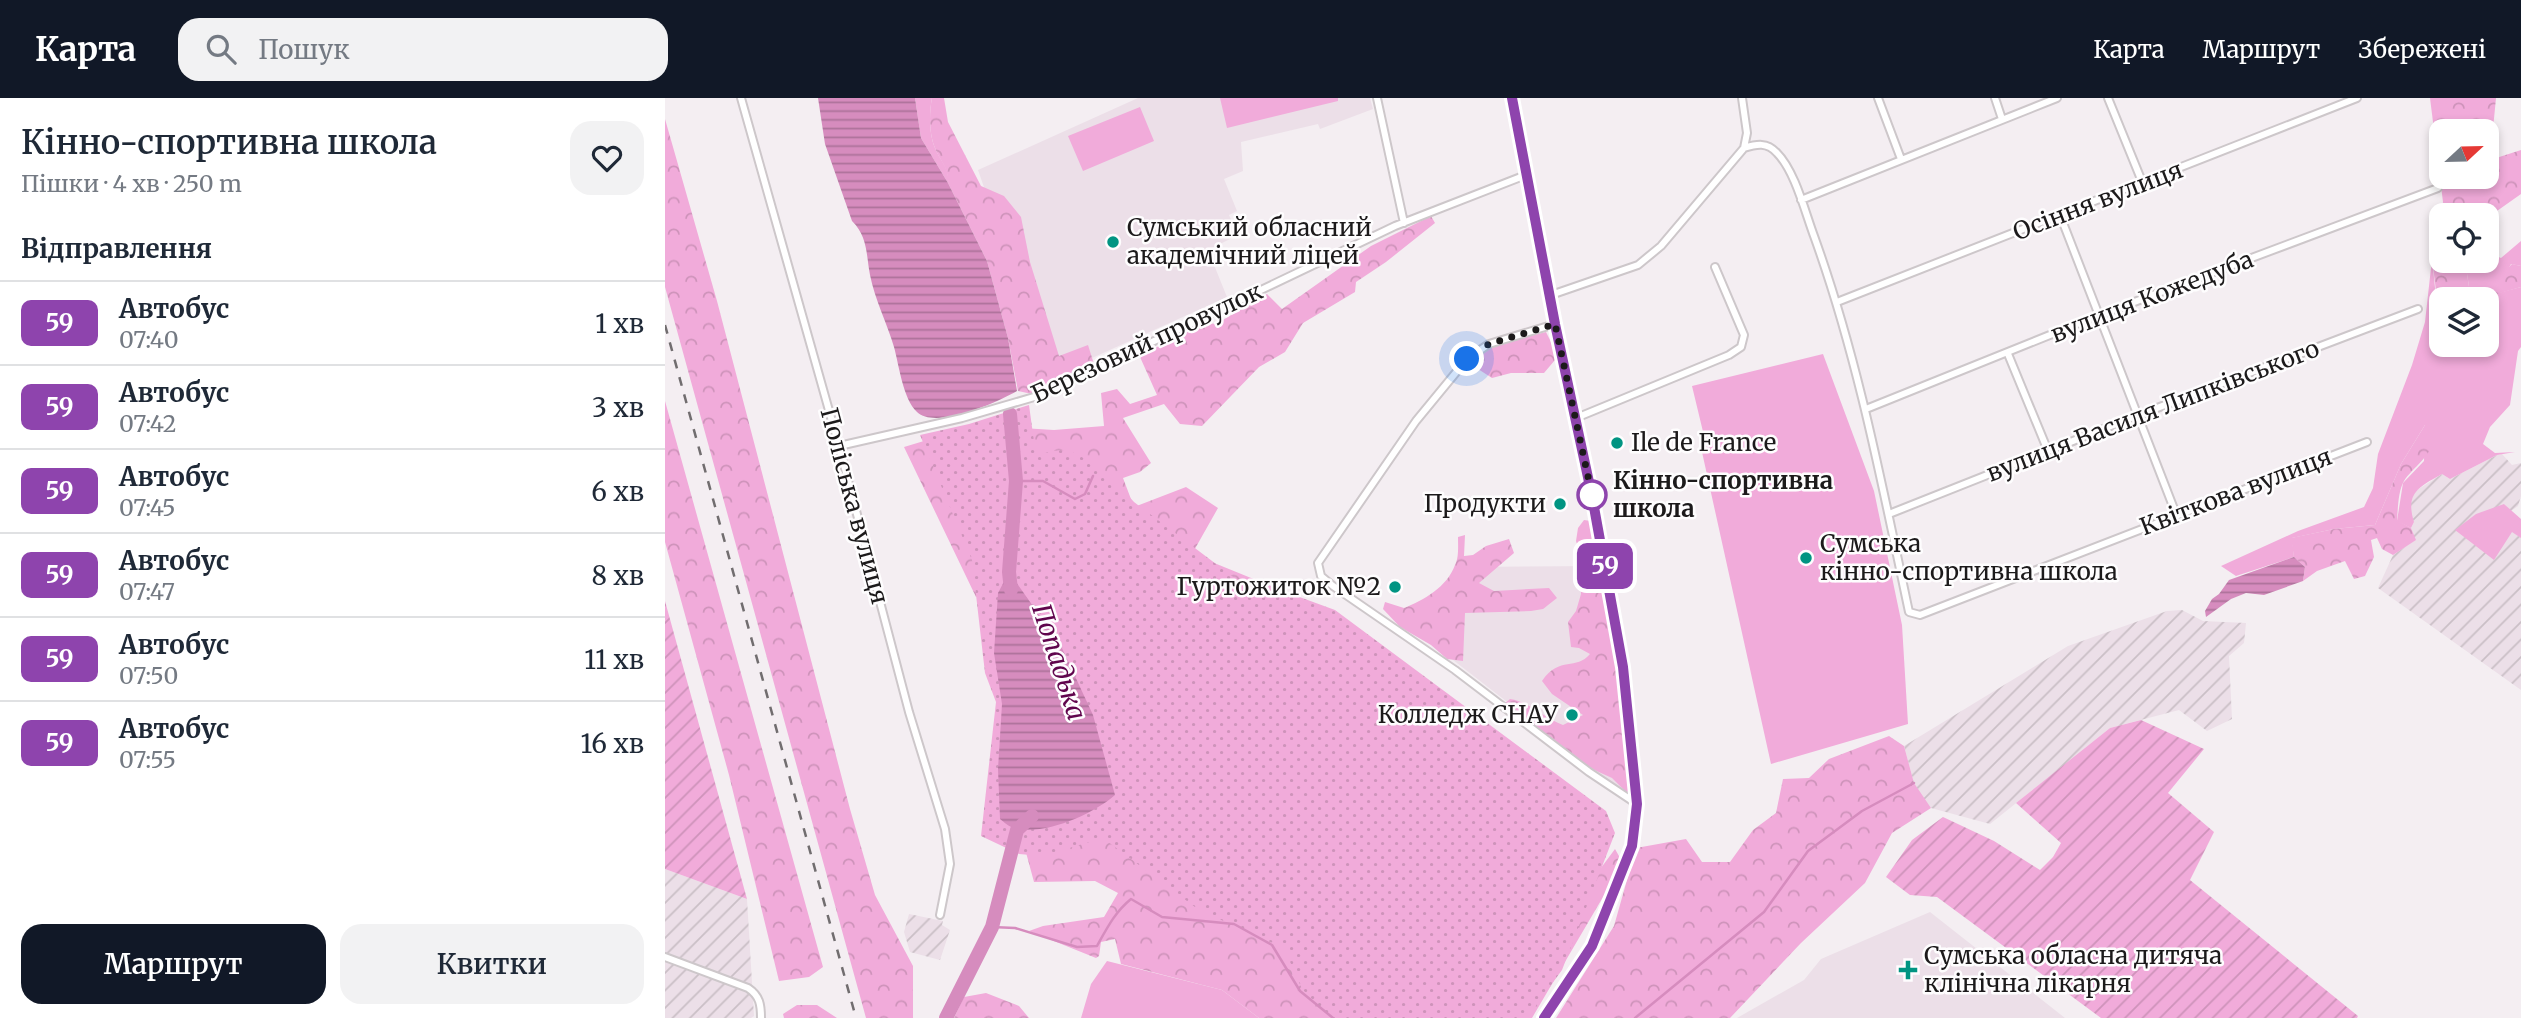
<!DOCTYPE html>
<html lang="uk">
<head>
<meta charset="utf-8">
<style>
  body { margin:0; font-family:Merriweather,serif; background:#f2f2f3; color:#1f2937; height:100vh; display:flex; flex-direction:column; font-size:26px; white-space:nowrap }
  * { box-sizing:border-box; margin:0 }
  p { font-size:23px; color:#747a83 }
  .icon { flex:none; width:38px; height:38px; fill:none; stroke:currentColor; stroke-width:2; stroke-linecap:round; stroke-linejoin:round }
  .map { position:relative; flex:1; overflow:hidden }
  .drawer { display:flex; flex-direction:column; background:#fff; width:665px }
  .drawer>* { flex:none }
  .badge { padding:0 14px; border-radius:10px; font-size:24px; line-height:46px }
  .needle { width:46px; rotate:68deg }
  .fabs { position:absolute; left:1764px; top:21px; display:grid; gap:14px }
  .fabs a { display:grid; place-items:center; width:70px; height:70px; border-radius:14px; background:#fff; box-shadow:0 4px 10px #0003; font-size:35px }
  .you { position:absolute; width:35px; height:35px; margin:-18px; border:5px solid #fff; border-radius:50%; background:#1a73e8; box-shadow:0 0 0 10px #1a73e833 }
  .map>.badge { position:absolute; translate:-50% -50%; box-shadow:0 0 0 4px #fff }
  h2 { padding:0 21px; font-size:26px; line-height:63px }
  .round { display:grid; place-items:center; flex:none; width:74px; height:74px; border-radius:21px; background:#f2f2f3 }
  .headline { display:flex; align-items:center; justify-content:space-between; height:119px; padding:0 21px }
  h1 { font-size:33px; font-weight:600; line-height:52px }
  .action { display:flex; gap:14px; margin-top:auto; padding:14px 21px }
  .action a { flex:1; height:80px; border-radius:21px; background:#111827; color:#fff; font-size:28px; font-weight:600; line-height:80px; text-align:center }
  .action a+a { background:#f2f2f3; color:#1f2937 }
  ul { padding:0; list-style:none }
  li { display:flex; align-items:center; gap:21px; height:84px; padding:0 21px; border-top:2px solid #e0e1e3 }
  li div { flex:1 }
  li b { display:block; font-size:26px }
  li em { font-style:normal }
  li .badge { min-width:77px; font-weight:700; text-align:center }
  header { display:flex; align-items:center; gap:42px; box-sizing:border-box; height:98px; padding:0 35px; background:#111827; color:#fff }
  header strong { font-size:33px }
  nav { display:flex; gap:38px; margin-inline-start:auto; font-size:24px }
  .search { width:490px; height:63px; background:#f2f2f3; display:flex; align-items:center; gap:18px; box-sizing:border-box; padding:0 24px; border-radius:21px; color:#747a83; font-size:26px }
  main { display:flex; flex:1; min-height:0 }
  .map>svg:first-child { display:block }
  .built { fill:#ecdfe8 }
  .industrial { fill:url(#industrial-furrows) }
  .grass { fill:#f1abda }
  .forest { fill:url(#forest-crowns); fill-rule:evenodd }
  .park { fill:url(#park-dots) }
  .garden { fill:url(#garden-furrows) }
  .water { fill:url(#water-rules) }
  .lines { fill:none; stroke-linecap:round; stroke-linejoin:round }
  .stream { stroke:#d68cbe; stroke-width:2.5 }
  .river { stroke:#d68cbe; stroke-width:14 }
  .minor-casing { stroke:#cdc7ca; stroke-width:10 }
  .tertiary-casing { stroke:#cdc7ca; stroke-width:11 }
  .minor { stroke:#fff; stroke-width:6 }
  .tertiary { stroke:#fff; stroke-width:8 }
  .rail { stroke:#716d6f; stroke-width:2.5; stroke-dasharray:9 9; stroke-linecap:butt }
  .line-casing { stroke:#fff; stroke-width:16 }
  .line { stroke:#8e44ad; stroke-width:10 }
  .walk { stroke:#1c1a1b; stroke-width:7; stroke-dasharray:0 12.6 }
  .poi-dot { fill:#019482; stroke:#fefdfe; stroke-width:2.5 }
  .stop-dot { fill:#fff; stroke:#8e44ad; stroke-width:3.5 }
  .labels { text-anchor:middle; stroke-width:5; stroke-linejoin:round; paint-order:stroke }
  .street-label { font-size:24px; fill:#1c1a1b; stroke:#fefdfe }
  .poi-label { font-size:24px; fill:#1c1a1b; stroke:#fefdfe; text-anchor:start }
  .stop-label { font-size:24px; font-weight:bold; fill:#1c1a1b; stroke:#fefdfe; text-anchor:start }
  .water-label { font-size:26px; font-style:italic; fill:#60054d; stroke:#fefdfe }
</style>
</head>
<body>
<header>
<strong>Карта</strong>
<div class="search"><svg class="icon" aria-label="search" viewBox="0 0 24 24"><circle cx="10" cy="10" r="6"/><path d="M15 15l6 6"/></svg>Пошук</div>
<nav><a>Карта</a><a>Маршрут</a><a>Збережені</a></nav>
</header>
<main>
<section class="drawer">
<div class="headline"><div><h1>Кінно-спортивна школа</h1><p>Пішки · 4 хв · 250 m</p></div><a class="round"><svg class="icon" aria-label="heart" viewBox="0 0 24 24"><path d="M12 20l-8-8c-3-5 5-10 8-4 3-6 11-1 8 4z"/></svg></a></div>
<h2>Відправлення</h2>
<ul>
<li><span class="badge" style="background:#8e44ad;color:#fff">59</span><div><b>Автобус</b><p>07:40</p></div><em>1 хв</em></li>
<li><span class="badge" style="background:#8e44ad;color:#fff">59</span><div><b>Автобус</b><p>07:42</p></div><em>3 хв</em></li>
<li><span class="badge" style="background:#8e44ad;color:#fff">59</span><div><b>Автобус</b><p>07:45</p></div><em>6 хв</em></li>
<li><span class="badge" style="background:#8e44ad;color:#fff">59</span><div><b>Автобус</b><p>07:47</p></div><em>8 хв</em></li>
<li><span class="badge" style="background:#8e44ad;color:#fff">59</span><div><b>Автобус</b><p>07:50</p></div><em>11 хв</em></li>
<li><span class="badge" style="background:#8e44ad;color:#fff">59</span><div><b>Автобус</b><p>07:55</p></div><em>16 хв</em></li>
</ul>
<div class="action"><a>Маршрут</a><a>Квитки</a></div>
</section>
<div class="map">
<svg width="1856" height="920" viewBox="0 0 1856 920">
  <defs>
    <pattern id="industrial-furrows" width="10" height="10" patternUnits="userSpaceOnUse" patternTransform="scale(1.75)"><rect width="10" height="10" fill="#ecdfe8"/><path d="M-1 1l2-2M0 10L10 0M9 11l2-2" fill="none" stroke="#cabfc6"/></pattern>
    <pattern id="forest-crowns" width="20" height="18" patternUnits="userSpaceOnUse" patternTransform="scale(1.75)"><rect width="20" height="18" fill="#f1abda"/><path d="M2 6a3 3 0 1 1 6 0M12 15a3 3 0 1 1 6 0" fill="none" stroke="#ce93ba"/></pattern>
    <pattern id="park-dots" width="8" height="8" patternUnits="userSpaceOnUse" patternTransform="scale(1.75)"><rect width="8" height="8" fill="#f1abda"/><path d="M2 2h.1M6 6h.1" fill="none" stroke="#ce93ba" stroke-width="1.8" stroke-linecap="round"/></pattern>
    <pattern id="garden-furrows" width="10" height="10" patternUnits="userSpaceOnUse" patternTransform="scale(1.75)"><rect width="10" height="10" fill="#f1abda"/><path d="M-1 1l2-2M0 10L10 0M9 11l2-2" fill="none" stroke="#ce93ba"/></pattern>
    <pattern id="water-rules" width="6" height="5" patternUnits="userSpaceOnUse" patternTransform="scale(1.75)"><rect width="6" height="5" fill="#d68cbe"/><path d="M0 2.5h6" fill="none" stroke="#ad729a"/></pattern>
  </defs>
  <rect width="100%" height="100%" fill="#f4eef2"/>
  <path class="built" d="M473,0H705L708,11L655,31L653,26L576,44L578,73L559,81L572,113L564,117L573,137L543,152L562,199L385,279L313,72Z
    M933,468L969,702L748,531L796,469Z
    M1265,814L1400,920H1072L1139,882L1156,861Z"/>
  <path class="industrial" d="M1837,356L1847,367L1856,365V398L1853,408L1846,413L1839,406L1841,442L1847,433L1856,440V592L1713,490L1728,457L1750,442L1746,430L1749,424L1744,411L1749,394L1777,376L1785,381L1832,357Z
    M1517,512L1538,523L1581,525L1579,545L1564,558L1567,621L1542,633L1514,612L1445,630L1325,726L1266,710L1257,699L1249,685L1239,648L1403,548L1502,513Z
    M0,771L82,801L89,918L86,920H0Z
    M244,816L278,823L277,827L285,832L275,862L245,854L239,834Z"/>
  <path class="grass" d="M250,0H267C264,15 264,36 270,50C275,63 285,70 283,85L256,40Z
    M555,0H673V3L562,30Z
    M475,9L489,43L418,73L403,38Z
    M1856,143V168L1846,166L1829,196L1856,189V249L1853,253L1845,307L1825,329L1818,346L1830,355L1850,354L1832,357L1785,381L1777,376C1754,389 1740,395 1749,424L1746,430L1732,423L1738,385L1759,363L1760,327L1736,366L1710,427L1669,431L1627,440L1629,459L1571,478L1556,468L1633,433L1699,409L1708,390L1713,356L1747,267L1760,224L1767,161L1776,247H1822V201H1802L1805,195L1800,163H1822V154L1836,160Z
    M1158,256L1209,393L1237,527L1243,626L1106,666L1035,345L1040,342L1027,288Z
    M1839,406L1856,421V440L1847,434L1829,462L1790,432L1811,416Z
    M442,863L557,892L594,920H416L426,886Z"/>
  <path class="forest" d="M267,0H279L283,24L316,88L339,98L356,119L365,164L394,258L423,247L429,266L367,296L353,293L343,240L322,163L283,85C284,70 275,63 270,50C264,36 264,15 267,0Z
    M1765,0H1831L1825,62L1856,52V96L1822,120V117H1776V163H1800L1805,195L1802,201H1776V232L1767,161L1778,104ZM1776,33H1822V79H1776Z
    M0,21L52,203L185,711L210,797L248,868V920H201L0,189Z
    M766,118L770,125L721,164L691,184L690,194L638,225L620,254L594,269L537,328L515,326L499,306L458,320L486,365L475,374L458,380L469,409L521,389L553,410L527,456L670,514L826,918L950,751L958,765L867,920H594L557,892L456,866L450,841L436,844L434,858L431,860L364,833L378,828L439,819L453,795L430,783L369,784L356,736L343,474L311,499L239,349L322,324L357,330L389,332L439,328L436,295L452,291L465,306L492,297L475,259L535,224L551,226L602,196L617,211L706,148Z
    M1847,166L1856,168V189L1828,197L1830,183Z
    M881,234L889,250L890,262L879,275H846L827,280L813,271L810,260L825,248Z
    M0,303L158,869L144,879L114,883L64,677L0,444Z
    M1760,327C1781,350 1750,366 1739,383C1733,393 1733,411 1732,422L1746,430L1751,442L1728,457L1717,451L1712,440L1706,442L1709,459L1700,478L1689,481L1680,463L1652,473L1638,483L1640,469L1629,459L1626,440L1669,431L1710,427L1736,366Z
    M919,422L926,423L959,591L969,702L947,680L925,670L839,606L845,601C865,604 879,620 898,627L918,617L887,596L877,583C895,557 911,573 925,556L914,550L906,549L903,524L911,513L916,496V459L911,443L913,430Z
    M800,437L799,458L808,457L821,448L844,441L849,455L814,485L829,493L884,490L892,500L878,511L866,513L800,515L798,563L782,561L766,547L735,529L718,511L720,504L739,510C759,502 782,489 790,467C794,460 793,447 793,439Z
    M1224,638L1239,648L1249,685L1266,710L1227,735L1200,785L1136,845L1065,920H891L949,828L971,750L1021,741L1037,764H1065L1088,732L1111,715L1118,681L1144,680L1164,661Z
    M321,895L354,908L364,920H289L299,899Z
    M132,907H152L172,920H119L118,916Z"/>
  <path class="park" d="M364,307L371,358C383,354 396,349 409,355C428,363 456,388 469,404L596,500L629,497L670,512L941,713L950,735L897,872L862,920H666L637,891L619,850L534,812L438,740L377,758L354,756L316,738L331,604L320,575L307,462L255,337L304,326Z"/>
  <path class="garden" d="M0,503L82,801L0,771Z
    M1476,622L1539,651L1503,695L1549,734L1525,782L1693,918L1692,920H1436L1272,799L1245,797L1221,779L1247,742L1278,719L1329,743L1375,772L1388,759L1396,745L1351,705L1445,630Z"/>
  <path class="water" d="M153,0H250L256,40L283,85L322,163L343,240L352,293C333,304 271,332 252,314C238,301 234,267 229,249C222,225 210,202 205,177C201,156 203,139 187,123L160,46Z
    M1629,459L1640,469L1638,483L1599,497L1581,495L1566,501L1541,519L1540,513L1547,501L1554,496L1564,482Z
    M344,474L396,548L428,617L450,697C427,717 379,738 349,730C344,729 339,724 335,721L333,671L337,606L329,555L333,495Z"/>
  <g class="lines">
    <path class="stream" d="M351,383H378L410,401L420,396L428,378
      M327,829L350,830L412,849L432,848C442,830 450,814 466,801L497,819L569,826L607,847L635,893L668,920
      M970,920L1099,814L1143,753L1197,713L1249,685"/>
    <path class="river" d="M345,316L351,383L344,474L346,492
      M281,920L327,829L352,732L367,718"/>
    <g class="minor-casing">
      <path id="minor" d="M76,0L174,348L244,614L280,731L285,766L275,817
        M712,0L739,125
        M1213,0L1236,61
        M1330,0L1337,21
        M1443,0L1478,86
        M1079,50C1092,46 1102,44 1112,55C1130,73 1140,114 1149,138C1193,260 1217,387 1244,514L1255,517L1702,344
        M1136,102L1392,0
        M1395,117L1511,416
        M886,197L973,167L996,148L1079,50L1082,35L1077,0
        M1172,204L1692,0
        M890,226L824,246L802,261L751,323L653,465L656,478L668,488L790,572L924,674L972,706
        M1343,256L1383,353
        M1201,311L1432,218L1773,90
        M911,320L1064,257L1076,249L1079,237L1050,169
        M174,348L297,320L376,297L730,128L861,77
        M1224,416L1471,318L1753,211
        M0,859L83,890C95,898 96,907 96,920"/>
    </g>
    <g class="tertiary-casing">
      <path id="tertiary" d="M847,0L890,226L929,410L958,569L972,706L967,749L927,848L879,920"/>
    </g>
    <use href="#minor" class="minor"/>
    <use href="#tertiary" class="tertiary"/>
    <path class="rail" d="M0,227L191,920"/>
  </g>
  <g class="lines">
    <g class="line-casing">
      <path id="line" d="M847,0L890,226L927,398L958,569L972,706L967,748L927,848L879,920"/>
    </g>
    <use href="#line" class="line"/>
    <path class="walk" d="M802,261L824,246L890,226L927,397"/>
  </g>
  <g class="poi-dot">
    <circle cx="448" cy="144" r="7"/>
    <circle cx="952" cy="345" r="7"/>
    <circle cx="895" cy="406" r="7"/>
    <circle cx="1141" cy="460" r="7"/>
    <circle cx="730" cy="489" r="7"/>
    <circle cx="907" cy="617" r="7"/>
    <path d="M1239.5 861.5h7v7h7v7h-7v7h-7v-7h-7v-7h7z"/>
  </g>
  <circle class="stop-dot" cx="927" cy="397" r="14"/>
  <g class="labels">
    <g class="street-label">
      <text transform="translate(1433 103) rotate(-21)" y="8">Осіння вулиця</text>
      <text transform="translate(1487 199) rotate(-21)" y="8">вулиця Кожедуба</text>
      <text transform="translate(482 245) rotate(-25)" y="8">Березовий провулок</text>
      <text transform="translate(1488 313) rotate(-21)" y="8">вулиця Василя Липківського</text>
      <text transform="translate(1571 394) rotate(-21)" y="8">Квіткова вулиця</text>
      <text transform="translate(189 408) rotate(75)" y="8">Поліська вулиця</text>
    </g>
    <g class="poi-label">
      <text x="462" y="138">Сумський обласний<tspan x="462" dy="28">академічний ліцей</tspan></text>
      <text x="966" y="353">Ile de France</text>
      <text x="881" y="414" text-anchor="end">Продукти</text>
      <text x="1155" y="454">Сумська<tspan x="1155" dy="28">кінно-спортивна школа</tspan></text>
      <text x="716" y="497" text-anchor="end">Гуртожиток №2</text>
      <text x="893" y="625" text-anchor="end">Колледж СНАУ</text>
      <text x="1259" y="866">Сумська обласна дитяча<tspan x="1259" dy="28">клінічна лікарня</tspan></text>
    </g>
    <g class="stop-label">
      <text x="948" y="391">Кінно-спортивна<tspan x="948" dy="28">школа</tspan></text>
    </g>
    <g class="water-label">
      <text transform="translate(394 564) rotate(72)" y="9">Попадька</text>
    </g>
  </g>
</svg>
<div class="fabs">
<a><svg class="needle" viewBox="-14 -14 28 28"><path d="M0-13l5 13h-10z" fill="#e53935"/><path d="M0 13l5-13h-10z" fill="#747a83"/></svg></a>
<a><svg class="icon" aria-label="locate" viewBox="0 0 24 24"><circle cx="12" cy="12" r="6"/><path d="M12 2v4M12 18v4M2 12h4M18 12h4"/></svg></a>
<a><svg class="icon" aria-label="layers" viewBox="0 0 24 24"><path d="M12 4l9 5-9 5-9-5zM3 14l9 5 9-5"/></svg></a>
</div>
<div class="you" style="left:802px;top:261px"></div>
<b class="badge" style="left:940px;top:468px;background:#8e44ad;color:#fff">59</b>
</div>
</main>
</body>
</html>
